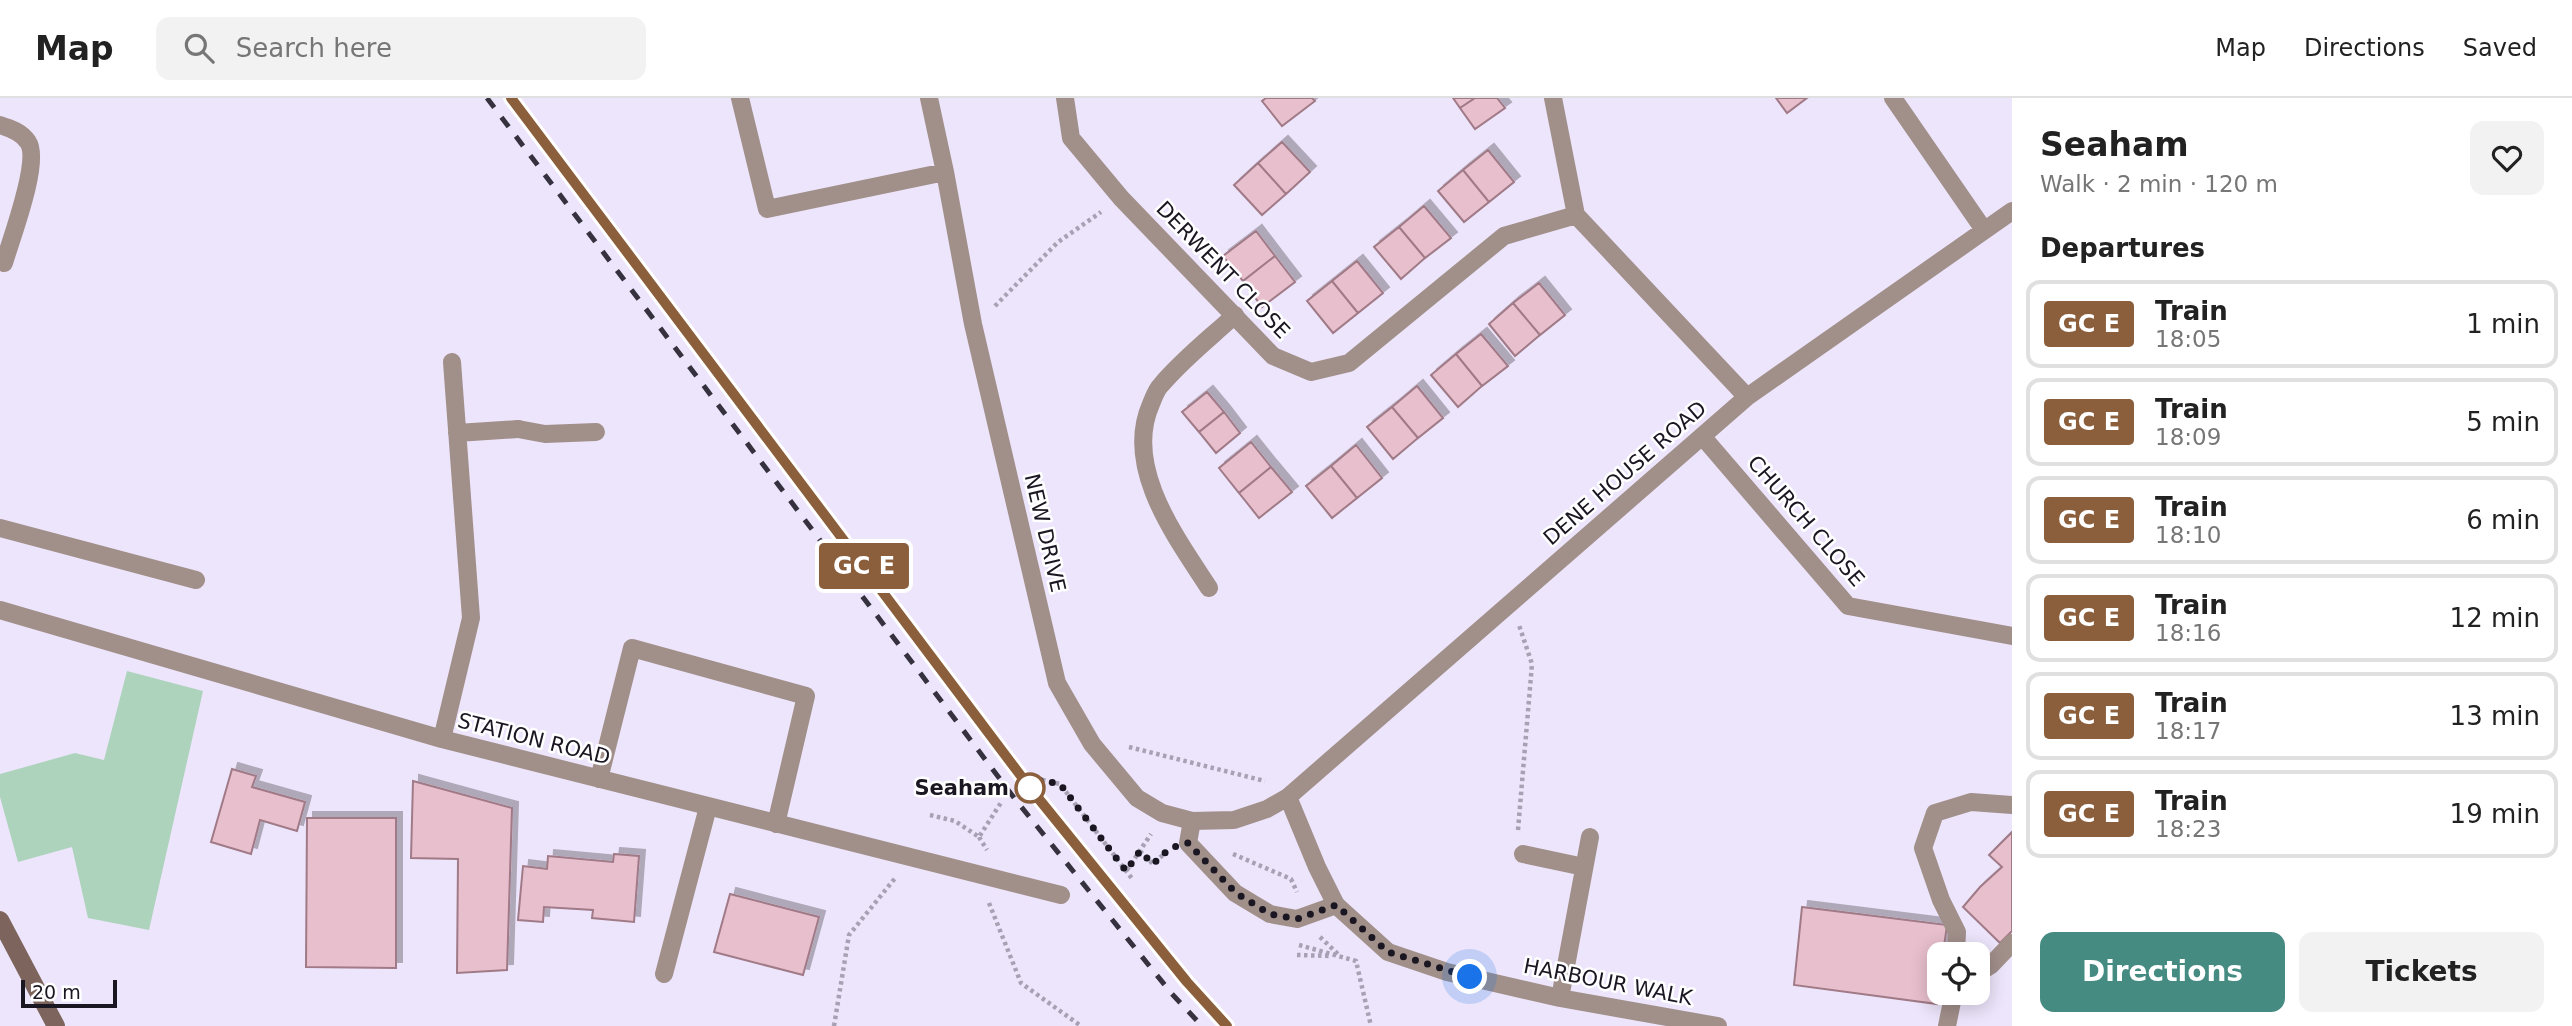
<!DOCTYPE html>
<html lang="en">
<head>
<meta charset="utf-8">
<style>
  body { margin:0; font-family:"DejaVu Sans",sans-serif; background:#f2f2f2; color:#222; height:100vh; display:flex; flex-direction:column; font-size:26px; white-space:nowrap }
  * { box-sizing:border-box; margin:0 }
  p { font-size:23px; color:#767676 }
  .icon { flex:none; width:38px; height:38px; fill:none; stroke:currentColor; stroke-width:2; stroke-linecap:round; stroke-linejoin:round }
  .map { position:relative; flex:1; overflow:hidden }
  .drawer { display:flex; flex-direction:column; background:#fff; width:560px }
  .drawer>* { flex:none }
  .badge { padding:0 14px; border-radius:5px; font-size:24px; line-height:46px }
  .buttons { position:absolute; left:1927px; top:844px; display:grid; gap:14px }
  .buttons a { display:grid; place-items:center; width:63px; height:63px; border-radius:14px; background:#fff; box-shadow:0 4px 18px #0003; font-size:35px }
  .scale { position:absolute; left:21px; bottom:18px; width:96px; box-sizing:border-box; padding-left:7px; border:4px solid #1a1622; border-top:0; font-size:19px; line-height:24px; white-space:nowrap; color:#1a1622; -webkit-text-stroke:5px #fff; paint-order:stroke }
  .you { position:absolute; width:35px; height:35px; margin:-18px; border:5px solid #fff; border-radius:50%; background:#1a73e8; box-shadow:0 0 0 10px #1a73e833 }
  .map>.badge { position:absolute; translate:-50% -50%; box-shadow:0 0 0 4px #fff }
  h2 { padding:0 28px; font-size:26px; line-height:63px }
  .round { display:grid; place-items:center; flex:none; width:74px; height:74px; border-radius:14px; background:#f2f2f2 }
  .headline { display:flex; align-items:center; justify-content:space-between; height:119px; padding:0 28px }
  h1 { font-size:33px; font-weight:800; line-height:52px }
  .cta { display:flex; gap:14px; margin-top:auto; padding:14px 28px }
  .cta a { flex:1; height:80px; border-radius:14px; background:#458b82; color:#fff; font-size:28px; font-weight:800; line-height:80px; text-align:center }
  .cta a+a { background:#f2f2f2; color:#222 }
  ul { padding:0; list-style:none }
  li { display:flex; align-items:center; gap:21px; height:88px; margin:0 14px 10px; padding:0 14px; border:4px solid #e0e0e0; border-radius:14px }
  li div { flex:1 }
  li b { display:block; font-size:26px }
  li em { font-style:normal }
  li .badge { min-width:77px; font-weight:700; text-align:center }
  header { display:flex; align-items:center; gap:42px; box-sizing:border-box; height:98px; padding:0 35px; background:#fff; border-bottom:2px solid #e0e0e0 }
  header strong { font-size:33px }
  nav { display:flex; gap:38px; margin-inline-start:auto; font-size:24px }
  .search { width:490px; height:63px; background:#f2f2f2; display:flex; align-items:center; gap:18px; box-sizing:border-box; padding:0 24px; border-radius:14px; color:#767676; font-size:26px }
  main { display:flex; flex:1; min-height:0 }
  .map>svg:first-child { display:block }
  .green { fill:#aed3bd }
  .building { fill:#e8bfcd; stroke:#a07a87; stroke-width:2; filter:url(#shadow) }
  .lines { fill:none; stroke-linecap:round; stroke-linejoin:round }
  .path { stroke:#a8a1b4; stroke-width:4.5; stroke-dasharray:3.5 3.5; stroke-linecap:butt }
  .lane { stroke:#a18f8a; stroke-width:18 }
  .street { stroke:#a18f8a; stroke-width:18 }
  .secondary { stroke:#7d655d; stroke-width:18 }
  .rail { stroke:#36313e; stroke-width:5; stroke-dasharray:12 12; stroke-linecap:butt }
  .line-casing { stroke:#fff; stroke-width:16 }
  .line { stroke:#8b5e3c; stroke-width:10 }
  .walk { stroke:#1a1622; stroke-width:7; stroke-dasharray:0 12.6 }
  .stop-dot { fill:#fff; stroke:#8b5e3c; stroke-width:3.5 }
  .labels { text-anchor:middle; stroke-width:5; stroke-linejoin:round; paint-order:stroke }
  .street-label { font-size:21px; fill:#1a1622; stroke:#fff }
  .stop-label { font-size:21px; font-weight:bold; fill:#1a1622; stroke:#fff; text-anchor:end }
</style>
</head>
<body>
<header>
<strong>Map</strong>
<div class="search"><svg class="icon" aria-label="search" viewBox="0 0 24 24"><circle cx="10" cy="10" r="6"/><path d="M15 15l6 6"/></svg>Search here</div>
<nav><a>Map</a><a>Directions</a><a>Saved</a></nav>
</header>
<main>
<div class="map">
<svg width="2012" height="928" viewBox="0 0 2012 928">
  <defs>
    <filter id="shadow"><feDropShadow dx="6" dy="-6" stdDeviation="0" flood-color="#0004"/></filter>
  </defs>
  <rect width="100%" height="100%" fill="#ede5fb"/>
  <path class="green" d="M127,573L203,593L149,832L88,820L72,749L18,764L0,699V676L75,655L104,662Z"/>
  <path class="building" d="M1266,0H1312L1315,3L1282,28L1262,3Z
    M1453,0H1475L1460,10Z
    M1475,0H1497L1505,10L1475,31L1460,10Z
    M1776,0H1807L1787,15Z
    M1282,44L1310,74L1286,96L1258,65Z
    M1488,52L1514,84L1489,104L1463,72Z
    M1258,65L1286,96L1262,117L1234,87Z
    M1463,72L1489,104L1464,124L1438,93Z
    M1424,108L1451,140L1425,160L1399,129Z
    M1399,129L1425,160L1401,181L1374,149Z
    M1256,133L1275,158L1243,183L1223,158Z
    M1275,158L1295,184L1262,209L1243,183Z
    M1357,163L1383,195L1358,215L1332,183Z
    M1332,183L1358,215L1333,235L1307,203Z
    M1539,185L1565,217L1540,237L1513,205Z
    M1513,205L1540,237L1515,258L1489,226Z
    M1481,236L1508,268L1482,288L1456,256Z
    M1456,256L1482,288L1458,309L1431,277Z
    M1417,288L1443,320L1418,340L1392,309Z
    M1207,294L1224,314L1199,334L1182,314Z
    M1392,309L1418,340L1393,361L1367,329Z
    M1224,314L1240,335L1216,355L1199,334Z
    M1251,344L1271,369L1239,395L1219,370Z
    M1356,347L1382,380L1357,400L1331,368Z
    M1331,368L1357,400L1332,420L1306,388Z
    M1271,369L1292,394L1259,420L1239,395Z
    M232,671L256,678L252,689L305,704L297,733L260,722L251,756L211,744Z
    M413,683L512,710L507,872L457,875L458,761L411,760Z
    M307,720H396V870L306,869Z
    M2012,734V833L2000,845L1963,809L1980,789L2002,769L1989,757Z
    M614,756L639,758L634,824L592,820L593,812L544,809L543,824L518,822L523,768L547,771L548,758L613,764Z
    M730,796L819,819L803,877L714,854Z
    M1802,809L1947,827L1943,856H1939L1937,906L1794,887Z"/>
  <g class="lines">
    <path class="path" d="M995,208L1058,144L1101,114
      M1129,649L1265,683
      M1042,682L1060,686L1133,782
      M930,717L955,723L979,739L1002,703
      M1518,732L1532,566L1519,527
      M979,739L987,752
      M1140,753L1153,766L1165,755
      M1233,756L1291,781L1297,794
      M1127,772L1151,736
      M989,805L1021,885L1081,928
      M1320,839L1339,857
      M1299,847L1356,863L1371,928
      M1297,857L1332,858
      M834,928L849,837L896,779"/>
    <path class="lane" d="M0,27C10,30 22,34 28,44C41,63 11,141 4,165
      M518,331L545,336L596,334
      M0,430L196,482
      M1192,723L1188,745L1235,795L1270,816L1297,821L1336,807
      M664,876L708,709"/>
    <path class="street" d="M740,0L767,111L945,74
      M929,0L945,74L973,226L1057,585L1092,646L1137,700L1162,715L1192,723L1234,722L1267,711L1288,699L1747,299L2012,113
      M1065,0L1071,40L1121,100L1273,258L1311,274L1349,265L1504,138L1576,117
      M1553,0L1576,117L1747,299
      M1893,0L1984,132
      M457,335L518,331
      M1702,338L1848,508L2012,538
      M1209,490C1176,439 1123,369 1151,306C1154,299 1156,292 1161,287C1183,261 1210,240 1235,217
      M0,512L442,641L1061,797
      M442,641L471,520L452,264
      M599,681L632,550L806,598L776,726
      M1288,699L1317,769L1336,807L1388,854L1447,874L1560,900L1718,928
      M1523,756L1584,769
      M1956,856L1957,834L1941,802L1923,750L1935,715L1971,704L2012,707
      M1978,875L1991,867L2012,845
      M1560,900L1590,739
      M1947,928L1954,894"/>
    <path class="secondary" d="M0,822L56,928"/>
    <path class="rail" d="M487,0L1015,701L1172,896L1202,928
      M511,0L1030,690L1187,884L1227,928"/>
  </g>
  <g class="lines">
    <g class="line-casing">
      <path id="line" d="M511,0L1030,690L1187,884L1227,928"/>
    </g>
    <use href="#line" class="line"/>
    <path class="walk" d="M1030,690L1041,682L1060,686L1126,773L1140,753L1153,766L1170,750L1188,745L1236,795L1270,816L1297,821L1336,807L1388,854L1470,879"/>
  </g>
  <circle class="stop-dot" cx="1030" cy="690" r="14"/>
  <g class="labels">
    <g class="street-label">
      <text transform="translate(1223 172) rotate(46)" y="7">DERWENT CLOSE</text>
      <text transform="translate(1625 375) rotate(-41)" y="7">DENE HOUSE ROAD</text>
      <text transform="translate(1806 423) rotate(49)" y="7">CHURCH CLOSE</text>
      <text transform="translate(1045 435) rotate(77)" y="7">NEW DRIVE</text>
      <text transform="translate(534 641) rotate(14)" y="7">STATION ROAD</text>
      <text transform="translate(1608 884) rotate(11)" y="7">HARBOUR WALK</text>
    </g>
    <g class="stop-label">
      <text x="1009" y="697">Seaham</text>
    </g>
  </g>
</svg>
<div class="buttons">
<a><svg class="icon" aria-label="locate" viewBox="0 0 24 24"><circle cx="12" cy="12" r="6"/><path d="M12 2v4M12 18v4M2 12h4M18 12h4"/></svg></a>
</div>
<div class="scale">20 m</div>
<div class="you" style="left:1470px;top:879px"></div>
<b class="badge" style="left:864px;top:468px;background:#8b5e3c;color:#fff">GC E</b>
</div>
<section class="drawer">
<div class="headline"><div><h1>Seaham</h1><p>Walk · 2 min · 120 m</p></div><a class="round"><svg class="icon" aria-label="heart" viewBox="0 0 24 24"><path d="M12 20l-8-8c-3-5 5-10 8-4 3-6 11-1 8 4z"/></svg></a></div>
<h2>Departures</h2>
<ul>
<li><span class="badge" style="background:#8b5e3c;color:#fff">GC E</span><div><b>Train</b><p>18:05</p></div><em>1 min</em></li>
<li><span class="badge" style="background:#8b5e3c;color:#fff">GC E</span><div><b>Train</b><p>18:09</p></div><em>5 min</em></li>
<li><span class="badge" style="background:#8b5e3c;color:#fff">GC E</span><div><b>Train</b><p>18:10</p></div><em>6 min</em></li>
<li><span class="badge" style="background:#8b5e3c;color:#fff">GC E</span><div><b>Train</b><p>18:16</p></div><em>12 min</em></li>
<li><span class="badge" style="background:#8b5e3c;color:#fff">GC E</span><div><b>Train</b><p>18:17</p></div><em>13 min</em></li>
<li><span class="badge" style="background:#8b5e3c;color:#fff">GC E</span><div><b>Train</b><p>18:23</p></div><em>19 min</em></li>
</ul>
<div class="cta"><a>Directions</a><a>Tickets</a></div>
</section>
</main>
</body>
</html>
